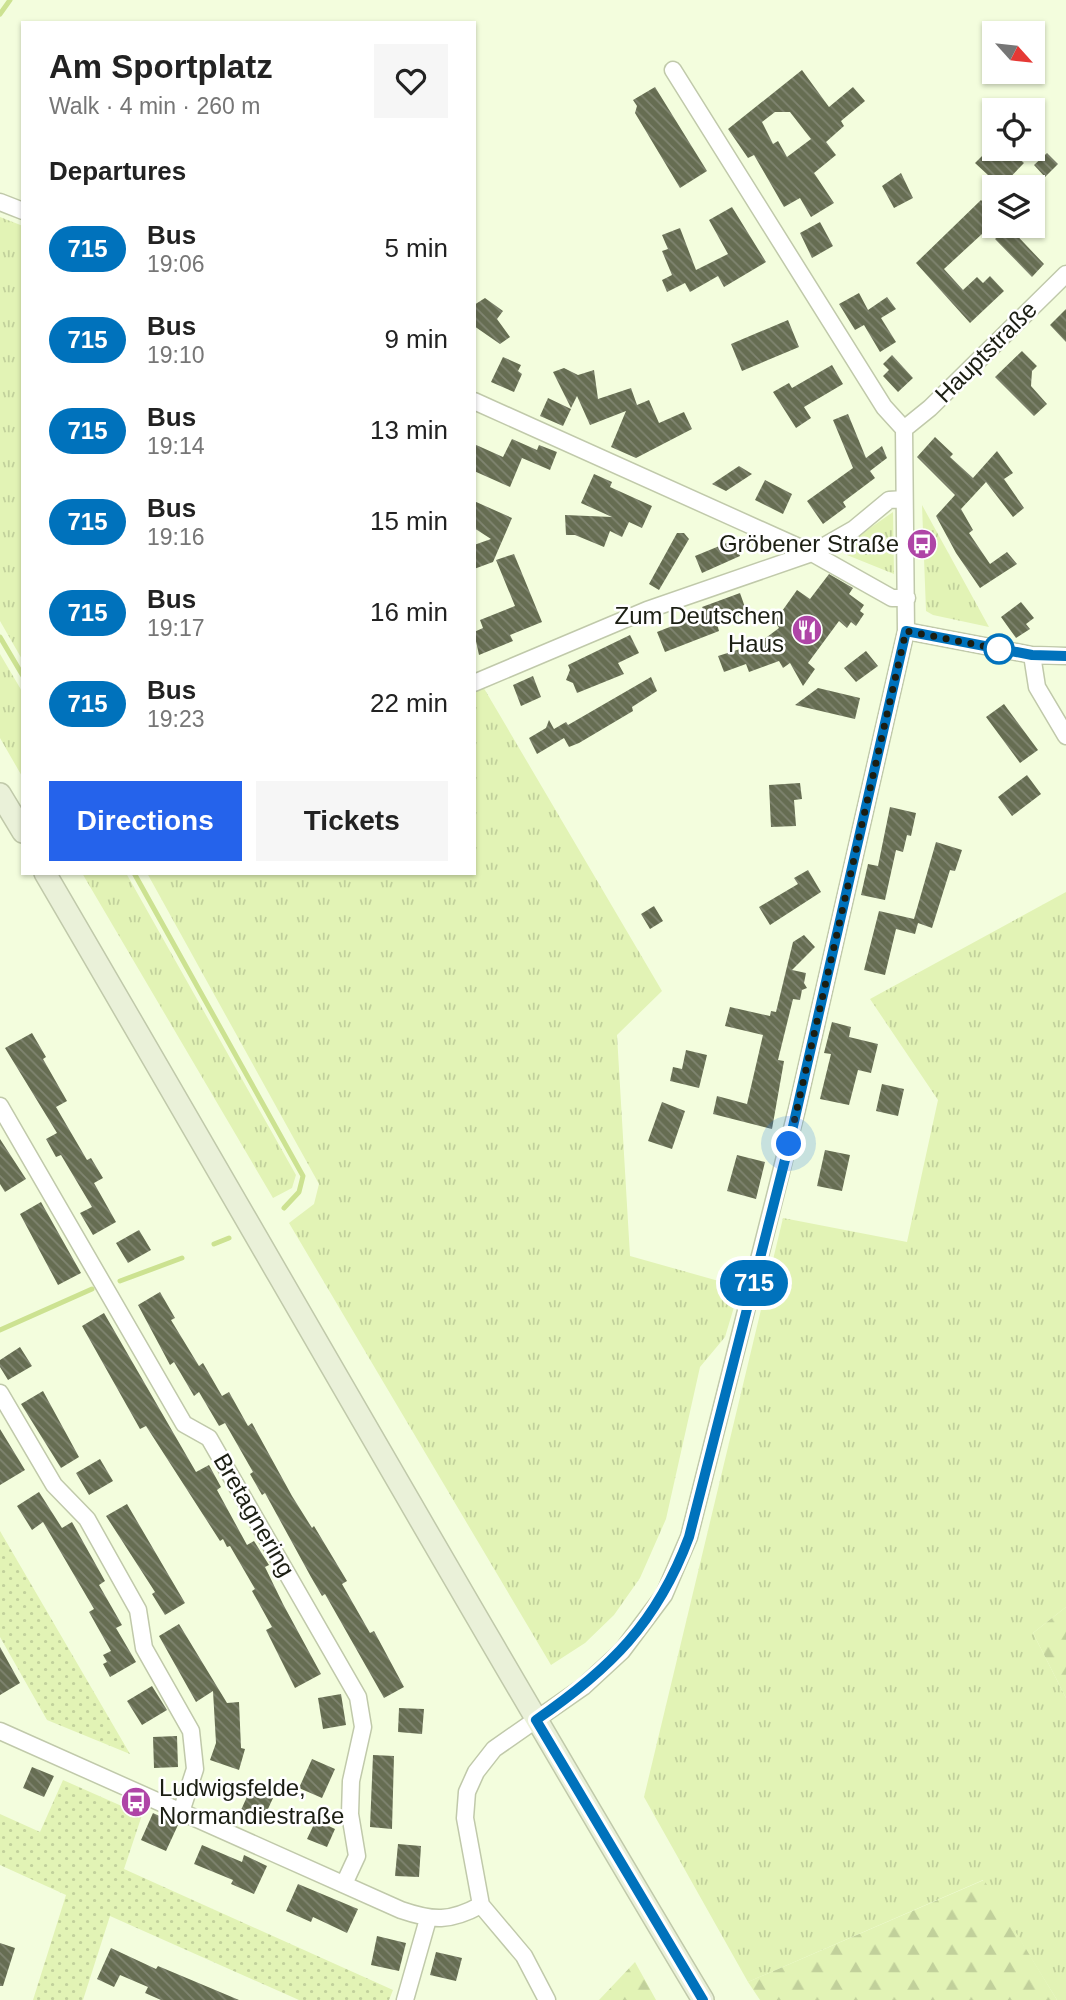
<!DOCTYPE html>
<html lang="en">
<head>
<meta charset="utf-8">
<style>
  body { margin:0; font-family:Helvetica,sans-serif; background:#f6f6f6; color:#222; height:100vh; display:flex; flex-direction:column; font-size:26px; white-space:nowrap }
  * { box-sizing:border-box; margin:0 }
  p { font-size:23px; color:#767676 }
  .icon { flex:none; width:38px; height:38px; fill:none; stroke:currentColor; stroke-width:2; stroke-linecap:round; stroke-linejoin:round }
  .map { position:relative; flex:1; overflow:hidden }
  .panel { position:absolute; left:21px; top:21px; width:455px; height:854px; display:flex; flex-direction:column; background:#fff; border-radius:0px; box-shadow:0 2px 5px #0004 }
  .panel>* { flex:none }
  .badge { padding:0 14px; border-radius:23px; font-size:24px; line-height:46px }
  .needle { width:46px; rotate:117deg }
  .fabs { position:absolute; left:982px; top:21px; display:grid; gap:14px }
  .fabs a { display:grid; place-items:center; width:63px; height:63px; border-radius:0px; background:#fff; box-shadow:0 2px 5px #0004; font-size:35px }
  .you { position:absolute; width:35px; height:35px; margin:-18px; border:5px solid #fff; border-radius:50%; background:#1a73e8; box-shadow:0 0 0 10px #1a73e833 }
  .map>.badge { position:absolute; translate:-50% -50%; box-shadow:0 0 0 4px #fff }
  h2 { padding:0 28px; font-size:26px; line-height:63px }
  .round { display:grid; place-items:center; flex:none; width:74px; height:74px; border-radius:0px; background:#f6f6f6 }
  .summary { display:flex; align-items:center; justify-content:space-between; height:119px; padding:0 28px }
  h1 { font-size:33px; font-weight:700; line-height:52px }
  .primary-button { display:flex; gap:14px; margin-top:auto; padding:14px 28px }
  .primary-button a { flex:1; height:80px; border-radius:0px; background:#2563eb; color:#fff; font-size:28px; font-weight:700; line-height:80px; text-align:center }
  .primary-button a+a { background:#f6f6f6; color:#222 }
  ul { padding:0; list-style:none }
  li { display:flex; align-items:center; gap:21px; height:91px; padding:0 28px }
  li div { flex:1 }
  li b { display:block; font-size:26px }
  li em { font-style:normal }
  li .badge { min-width:77px; font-weight:700; text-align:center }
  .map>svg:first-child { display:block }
  .grass { fill:url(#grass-tufts) }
  .forest { fill:url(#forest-firs) }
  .park { fill:url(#park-dots) }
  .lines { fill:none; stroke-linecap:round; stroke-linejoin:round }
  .stream { stroke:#cce291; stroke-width:5 }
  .building { fill:url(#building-back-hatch); fill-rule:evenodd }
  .minor-casing { stroke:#c0c9aa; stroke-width:19 }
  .secondary-casing { stroke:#c0c9aa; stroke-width:24 }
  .minor { stroke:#fff; stroke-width:16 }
  .secondary { stroke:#eaf1d9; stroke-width:21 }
  .line-casing { stroke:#fff; stroke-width:16 }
  .line { stroke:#0072bc; stroke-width:10 }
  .walk { stroke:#1b1e13; stroke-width:7; stroke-dasharray:0 12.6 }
  .stop-dot { fill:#fff; stroke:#0072bc; stroke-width:3.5 }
  .labels { text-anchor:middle; stroke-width:5; stroke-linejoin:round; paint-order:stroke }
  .street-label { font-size:24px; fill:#1b1e13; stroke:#fff }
  .poi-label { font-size:24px; fill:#1b1e13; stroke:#fff; text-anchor:end }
</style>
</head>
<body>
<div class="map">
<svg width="1066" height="2000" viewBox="0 0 1066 2000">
  <defs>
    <pattern id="grass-tufts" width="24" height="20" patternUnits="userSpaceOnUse" patternTransform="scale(1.75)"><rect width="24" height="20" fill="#e2f3b5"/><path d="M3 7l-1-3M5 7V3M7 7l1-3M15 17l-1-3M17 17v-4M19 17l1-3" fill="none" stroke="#c1d09b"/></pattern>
    <pattern id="forest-firs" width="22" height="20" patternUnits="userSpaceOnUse" patternTransform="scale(1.75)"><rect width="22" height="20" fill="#e2f3b5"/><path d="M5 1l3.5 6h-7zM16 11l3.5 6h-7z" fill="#c1d09b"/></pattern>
    <pattern id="park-dots" width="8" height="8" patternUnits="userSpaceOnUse" patternTransform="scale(1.75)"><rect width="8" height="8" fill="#e2f3b5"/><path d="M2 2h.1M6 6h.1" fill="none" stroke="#c1d09b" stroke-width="1.8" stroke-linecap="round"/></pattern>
    <pattern id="building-back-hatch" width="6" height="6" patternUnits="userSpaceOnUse" patternTransform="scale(1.75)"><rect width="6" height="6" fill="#666d52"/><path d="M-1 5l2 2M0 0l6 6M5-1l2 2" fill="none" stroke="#808571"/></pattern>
  </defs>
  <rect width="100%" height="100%" fill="#f3fddd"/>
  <path class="grass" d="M0,217L23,226V661L0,621Z
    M922,505L989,627L933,615L926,611Z
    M893,512L894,574L847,555L846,546L850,542Z
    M0,654L23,693V778L0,738Z
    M482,685L662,991L617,1035L630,1256L740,1287L725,1337L700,1367L666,1519L640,1578L614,1615L585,1643L551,1665L289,1223L314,1204L319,1184L147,873H474V688Z
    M82,873H126L296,1175L292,1188L273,1198Z
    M1066,892V1607L1033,1633L1066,1698V2000H1057L983,1880L748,1982L644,1797L783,1218L907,1242L938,1100L870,999Z"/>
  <path class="forest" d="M1066,1607V1698L1033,1633Z
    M984,1880L1057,2000H760L748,1982Z
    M635,1962L656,2000H599Z"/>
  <path class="park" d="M0,1531L130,1754L47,1720L0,1637Z
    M63,1780L142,1815L124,1869L393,1990L389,2000H299L110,1916L83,2000H33L66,1895L0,1865V1814L40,1832Z"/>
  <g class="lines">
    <path class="stream" d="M0,14L10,0
      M0,637L23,676
      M134,873L303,1176L299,1192L284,1208
      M214,1244L229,1238
      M120,1281L182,1258
      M0,1330L92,1289"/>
  </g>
  <path class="building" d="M802,70L829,107L853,87L865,101L841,121L844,126L826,142L836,155L814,173L834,203L811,217L800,198L784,207L754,155L748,158L728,129ZM775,112H790L811,139L787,157L778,141L773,144L762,122Z
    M655,87L707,171L680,188L635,113L637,106L633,100Z
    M989,149H1009L1024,163L1001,187L975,163Z
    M1047,153L1058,164L1045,177L1034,165Z
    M901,173L913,198L894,208L882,186Z
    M981,200L994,213V238L982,234L944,269L963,290L977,277L983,283L990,276L1004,291L970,323L916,263Z
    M732,207L766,262L724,287L718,276L690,292L685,283L667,292L662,280L672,275L662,251L668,249L662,235L680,228L696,270L728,254L709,220Z
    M820,222L833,246L812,258L800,233Z
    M1008,226L1044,264L1032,277L995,239Z
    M859,293L868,310L887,297L896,309L881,318L896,342L880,352L864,325L855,330L839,304Z
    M485,298L503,311L497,319L510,337L500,344L474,326V305Z
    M1066,309V342L1050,325Z
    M788,320L799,347L742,371L731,344Z
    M1022,351L1037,366L1032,371L1031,386L1047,404L1034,416L995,377Z
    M892,355L913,378L898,392L883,376L889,370L883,364Z
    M503,357L521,365L518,371L522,374L514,392L491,382Z
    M832,365L843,384L804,407L811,418L796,428L773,392L789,383L792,388Z
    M564,368L578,375L594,370L598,399L631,388L637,405L649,400L659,423L684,412L692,429L636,458L611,447L626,411L590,425L577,396L571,408L553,372Z
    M548,398L571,409L563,426L540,416Z
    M848,414L866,458L882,446L887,458L870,471L875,478L843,502L846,507L823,524L807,501L853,468L833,420Z
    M935,437L953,454L950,457L973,478L997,451L1013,473L1004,479L1024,508L1013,517L986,482L961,509L973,530L969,533L990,564L1007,552L1017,564L980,588L956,553L936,516L955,495L917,457Z
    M512,439L537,450L539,445L557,452L550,470L522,458L510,487L474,471V444L503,457Z
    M739,466L752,474L726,491L712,484Z
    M594,474L612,482L610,487L652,506L642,528L629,522L622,537L610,531L604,547L575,535H566L565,515L612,517L581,503Z
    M765,480L792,494L783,514L755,500Z
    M474,501L512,518L493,562L474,569V545L491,539L474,528Z
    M677,533H684L689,539L659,590L649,584Z
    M734,540L740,556L702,573L695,556Z
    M514,554L542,622L510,635L513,641L479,655L474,632L483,628L480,620L515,606L496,560Z
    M829,574L853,588L849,594L864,605L860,611L864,614L856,626L851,622L847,628L839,621L808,663L815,669L803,686L790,663L783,668L779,661L749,672L746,664L724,672L718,656L759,643L779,628L775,621L797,590L810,599Z
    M740,593L747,613L717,624L719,631L665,652L657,632L705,613L702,607Z
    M1021,602L1034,618L1026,624L1030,629L1016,638L1001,617Z
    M630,635L639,653L618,663L624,674L577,693L573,683L566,680L570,670L568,665Z
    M866,651L878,666L856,682L844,668Z
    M533,676L541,697L521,706L513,685Z
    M651,677L657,691L632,707L633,711L579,743L569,747L564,738L537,754L529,738L546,728L549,720L554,729L566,722L568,725Z
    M818,688L860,698L855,719L795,705Z
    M1004,704L1038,750L1020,763L986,717Z
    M1027,775L1041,794L1012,816L998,797Z
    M800,783L802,799L794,800L796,826L771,827L769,785Z
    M890,807L916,813L911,836L907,835L903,852L896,850L885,900L861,895L868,864L878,866Z
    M936,842L962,850L955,871L950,870L932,928L918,923L915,934L896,929L885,975L864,970L879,911L914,919Z
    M808,870L821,892L770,925L759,907L798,884L794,878Z
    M654,906L663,921L650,929L641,914Z
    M804,935L815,947L792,970L806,973L804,983L807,988L802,990L800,1000L793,999L778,1060L784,1061L772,1129L713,1114L717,1096L747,1104L763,1035L725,1026L730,1007L770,1016L771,1011L776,1012L793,942Z
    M832,1022L851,1027L849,1037L878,1044L871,1073L858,1070L849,1105L820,1099L831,1054L824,1053Z
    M32,1033L46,1057L43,1059L67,1101L56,1107L87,1160L91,1158L103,1178L94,1183L116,1222L93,1235L80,1213L92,1207L61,1155L56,1157L46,1139L57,1133L5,1048Z
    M686,1050L707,1055L699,1088L670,1081L673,1067L682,1069Z
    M882,1084L904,1089L898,1116L876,1111Z
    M662,1102L685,1111L672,1149L648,1141Z
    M0,1139L26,1179L5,1192L0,1184Z
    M825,1150L850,1155L842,1191L817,1186Z
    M737,1155L765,1162L756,1199L727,1191Z
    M41,1202L81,1273L58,1285L20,1214Z
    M139,1230L151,1250L128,1263L116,1243Z
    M160,1292L175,1318L171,1320L199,1366L203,1363L222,1396L229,1392L248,1426L252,1423L292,1496L312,1528L314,1526L347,1581L342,1584L370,1633L374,1631L404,1687L384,1698L325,1594L322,1596L311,1577L265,1493L262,1495L250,1474L253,1472L225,1423L219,1426L199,1392L194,1396L174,1362L170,1365L138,1305Z
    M104,1313L196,1472L209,1465L221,1487L217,1490L247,1545L254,1541L269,1565L265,1567L283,1604L321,1674L295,1688L266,1630L272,1627L252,1591L255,1589L230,1546L227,1547L223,1539L220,1541L146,1426L140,1429L82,1326Z
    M20,1347L32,1366L8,1380L0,1367V1360Z
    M43,1391L79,1457L61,1468L21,1404Z
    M0,1429L25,1470L0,1485Z
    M100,1459L113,1481L89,1495L76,1473Z
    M39,1492L62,1528L72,1522L105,1581L99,1585L122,1625L116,1628L136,1662L110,1677L103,1664L107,1662L103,1655L111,1651L89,1612L94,1609L43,1522L32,1530L17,1506Z
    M127,1504L185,1603L165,1615L152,1594L155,1592L106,1516Z
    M179,1624L227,1703L239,1702L241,1748L245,1749L239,1770L210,1760L216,1743L213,1691L196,1702L159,1636Z
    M0,1647L20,1683L0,1695Z
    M152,1686L167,1710L142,1725L127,1701Z
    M341,1694L346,1725L323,1729L318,1698Z
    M399,1708L424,1709L422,1734L398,1732Z
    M177,1736L178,1767L154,1768L153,1737Z
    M373,1755L394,1756L392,1829L370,1827Z
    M312,1759L335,1769L322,1798L299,1788Z
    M32,1767L54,1776L44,1797L23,1788Z
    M251,1788L273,1798L263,1820L241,1810Z
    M153,1813L178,1825L166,1851L141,1840Z
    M316,1820L335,1829L327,1847L307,1839Z
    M398,1844L421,1846L419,1877L395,1876Z
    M202,1845L242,1862L244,1855L267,1866L254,1894L231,1884L233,1880L194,1864Z
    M298,1884L358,1909L347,1933L313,1917L311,1922L286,1911Z
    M377,1936L406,1943L399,1971L371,1965Z
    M0,1943L15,1948L3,1986H0Z
    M111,1948L156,1969L158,1966L239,2000H161L145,1993L148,1987L120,1975L114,1987L97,1979Z
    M436,1952L462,1958L456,1981L430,1975Z"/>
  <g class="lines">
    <g class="minor-casing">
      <path id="minor" d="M0,202L23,211
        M474,401L812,553L892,598H907
        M904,429L930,408L1066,274
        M906,631L1032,655L1066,656
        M1032,655L1037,687L1066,736
        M474,683L647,610L812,553L854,529L889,500L904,499
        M0,1106L184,1424L209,1438L358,1697L363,1727L351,1781L350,1814L357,1856L344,1884
        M0,1393L54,1485L87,1519L138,1610L144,1648L191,1731L195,1769L181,1812
        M0,1731L401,1910C433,1921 450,1922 481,1905
        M405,2000L428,1919
        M547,2000L524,1956L481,1905L465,1818L467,1792L476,1772L494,1749L583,1687L622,1651L664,1595L689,1537L797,1109L906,631L904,429L884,407L673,70"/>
    </g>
    <g class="secondary-casing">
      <path id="secondary" d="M0,794L23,832
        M45,873C265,1249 479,1627 703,2000"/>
    </g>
    <use href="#minor" class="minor"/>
    <use href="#secondary" class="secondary"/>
  </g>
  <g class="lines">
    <g class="line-casing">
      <path id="line" d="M703,2000L536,1720C610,1669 657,1623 689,1537L789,1144L906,631L1032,655L1066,656"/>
    </g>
    <use href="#line" class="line"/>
    <path class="walk" d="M789,1144L906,631L999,649"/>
  </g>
  <defs>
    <g id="bus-disc" transform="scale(1.575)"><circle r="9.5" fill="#af45a7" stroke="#fff"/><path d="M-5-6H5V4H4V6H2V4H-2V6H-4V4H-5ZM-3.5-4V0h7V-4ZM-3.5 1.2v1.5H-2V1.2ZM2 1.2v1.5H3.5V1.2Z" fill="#fff"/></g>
    <g id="restaurant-disc" transform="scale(1.575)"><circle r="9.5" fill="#af45a7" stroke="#fff"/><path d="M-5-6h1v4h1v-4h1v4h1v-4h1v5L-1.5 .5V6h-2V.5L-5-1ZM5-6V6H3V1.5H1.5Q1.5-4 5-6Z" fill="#fff"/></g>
  </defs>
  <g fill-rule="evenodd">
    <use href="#bus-disc" x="922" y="544"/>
    <use href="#restaurant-disc" x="807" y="630"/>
    <use href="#bus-disc" x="136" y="1802"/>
  </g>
  <circle class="stop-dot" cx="999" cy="649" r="14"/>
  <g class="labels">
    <g class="street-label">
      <text transform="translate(986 352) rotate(-45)" y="8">Hauptstraße</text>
      <text transform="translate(254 1515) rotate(60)" y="8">Bretagnering</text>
    </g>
    <g class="poi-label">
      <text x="899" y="552">Gröbener Straße</text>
      <text x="784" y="624">Zum Deutschen<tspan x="784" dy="28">Haus</tspan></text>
      <text x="159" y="1796" text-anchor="start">Ludwigsfelde,<tspan x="159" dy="28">Normandiestraße</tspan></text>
    </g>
  </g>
</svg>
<div class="fabs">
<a><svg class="needle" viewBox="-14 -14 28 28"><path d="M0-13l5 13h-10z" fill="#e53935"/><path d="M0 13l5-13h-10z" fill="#767676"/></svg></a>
<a><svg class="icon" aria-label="locate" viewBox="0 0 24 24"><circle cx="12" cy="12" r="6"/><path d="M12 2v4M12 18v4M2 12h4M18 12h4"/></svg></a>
<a><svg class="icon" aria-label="layers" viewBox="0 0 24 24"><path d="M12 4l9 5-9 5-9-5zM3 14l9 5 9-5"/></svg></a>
</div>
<div class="you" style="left:789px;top:1144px"></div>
<b class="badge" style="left:754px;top:1283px;background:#0072bc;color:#fff">715</b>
<section class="panel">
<div class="summary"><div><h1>Am Sportplatz</h1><p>Walk · 4 min · 260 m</p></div><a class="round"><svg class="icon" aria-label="heart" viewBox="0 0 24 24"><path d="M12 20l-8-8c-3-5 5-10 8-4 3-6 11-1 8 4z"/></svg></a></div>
<h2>Departures</h2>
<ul>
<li><span class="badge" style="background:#0072bc;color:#fff">715</span><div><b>Bus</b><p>19:06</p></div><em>5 min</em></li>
<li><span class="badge" style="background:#0072bc;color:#fff">715</span><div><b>Bus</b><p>19:10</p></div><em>9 min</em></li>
<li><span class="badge" style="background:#0072bc;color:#fff">715</span><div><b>Bus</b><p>19:14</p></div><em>13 min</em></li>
<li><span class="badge" style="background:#0072bc;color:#fff">715</span><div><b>Bus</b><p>19:16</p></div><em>15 min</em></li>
<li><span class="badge" style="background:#0072bc;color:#fff">715</span><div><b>Bus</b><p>19:17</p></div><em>16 min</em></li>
<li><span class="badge" style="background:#0072bc;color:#fff">715</span><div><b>Bus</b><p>19:23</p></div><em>22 min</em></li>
</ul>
<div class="primary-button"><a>Directions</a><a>Tickets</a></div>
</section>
</div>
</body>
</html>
